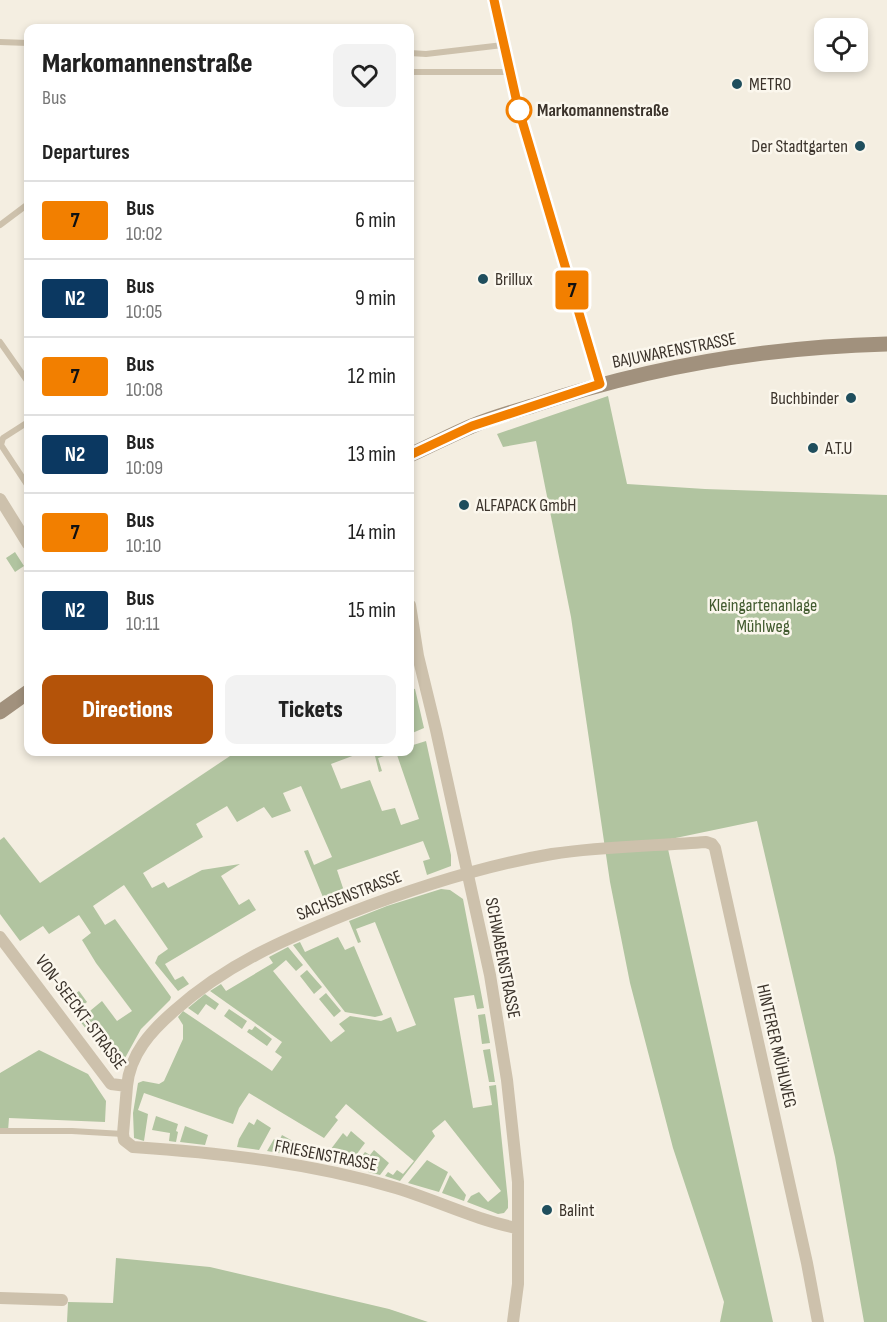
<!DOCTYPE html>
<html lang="en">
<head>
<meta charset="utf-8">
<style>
  body { margin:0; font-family:"Sofia Sans Condensed",sans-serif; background:#f2f2f2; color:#222; height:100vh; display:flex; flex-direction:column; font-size:22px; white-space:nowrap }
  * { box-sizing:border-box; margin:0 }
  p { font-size:20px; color:#767676 }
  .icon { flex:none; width:33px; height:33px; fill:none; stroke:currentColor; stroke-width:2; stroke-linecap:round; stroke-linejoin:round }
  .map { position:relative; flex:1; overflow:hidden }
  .drawer { position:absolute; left:24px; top:24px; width:390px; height:732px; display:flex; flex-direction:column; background:#fff; border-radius:12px; box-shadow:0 3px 9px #0003 }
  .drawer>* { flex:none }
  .badge { padding:0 12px; border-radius:4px; font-size:21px; line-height:39px }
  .controls { position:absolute; left:814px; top:18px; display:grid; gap:12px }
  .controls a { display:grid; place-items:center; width:54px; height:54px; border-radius:12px; background:#fff; box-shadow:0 3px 9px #0003; font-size:30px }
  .map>.badge { position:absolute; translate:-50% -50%; box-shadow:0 0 0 3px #fff }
  h2 { padding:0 18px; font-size:22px; line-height:54px }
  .round { display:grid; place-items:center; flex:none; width:63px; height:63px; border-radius:12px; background:#f2f2f2 }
  .headline { display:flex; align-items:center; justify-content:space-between; height:102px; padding:0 18px }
  h1 { font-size:28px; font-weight:800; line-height:45px }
  .cta { display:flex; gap:12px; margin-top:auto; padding:12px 18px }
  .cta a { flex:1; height:69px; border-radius:12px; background:#b45309; color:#fff; font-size:24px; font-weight:800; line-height:69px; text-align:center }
  .cta a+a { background:#f2f2f2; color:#222 }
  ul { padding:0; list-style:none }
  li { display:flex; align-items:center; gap:18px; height:78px; padding:0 18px; border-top:2px solid #e0e0e0 }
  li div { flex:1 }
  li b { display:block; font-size:22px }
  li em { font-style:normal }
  li .badge { min-width:66px; font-weight:700; text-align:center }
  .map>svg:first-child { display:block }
  .green { fill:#b1c4a0 }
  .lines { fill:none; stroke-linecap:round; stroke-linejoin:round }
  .lane { stroke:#cdc1ac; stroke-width:6 }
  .street { stroke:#cdc1ac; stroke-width:12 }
  .secondary { stroke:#a1917d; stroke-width:15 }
  .line-casing { stroke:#fff; stroke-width:14 }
  .line { stroke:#f27f00; stroke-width:9 }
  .poi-dot { fill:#1f4e5d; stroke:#fbf7ed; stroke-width:2 }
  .stop-dot { fill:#fff; stroke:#f27f00; stroke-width:3 }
  .labels { text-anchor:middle; stroke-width:5; stroke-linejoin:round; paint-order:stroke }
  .poi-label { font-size:18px; fill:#3b332b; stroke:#fbf7ed; text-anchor:start }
  .stop-label { font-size:18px; font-weight:bold; fill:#3b332b; stroke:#fbf7ed; text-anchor:start }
  .street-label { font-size:18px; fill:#3b332b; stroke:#fbf7ed }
  .park-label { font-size:18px; fill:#415a2e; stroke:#fbf7ed }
</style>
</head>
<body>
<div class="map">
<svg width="887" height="1322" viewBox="0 0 887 1322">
  <rect width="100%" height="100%" fill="#f4eee1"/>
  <path class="green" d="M608,396L627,484L705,489L887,495V1322H864L835,1157L757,821L666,840L773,1322H720L724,1302L673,1148L630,983L610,882L571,617L536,441L503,447L497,434Z
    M15,552L24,566L15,572L6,558Z
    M410,688L415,689L424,728L410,734Z
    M426,741L451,855V866L427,875L423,861L430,859L423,841L337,870L347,900L327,907L304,851L308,850L314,865L332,857L301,786L283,793L291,811L272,818L264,807L237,822L227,806L196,824L203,837L143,873L152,888L164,882L168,888L202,870L240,864L221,876L239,905L249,899L256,910L165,964L175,980L183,976L189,984L178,991L155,963L158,956L168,949L124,885L93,906L105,925L115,919L171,997L170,1000L141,1029L125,1058L119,1062L110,1059L79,1020L102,1001L117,1021L132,1011L96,963L82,940L91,933L79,915L49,934L43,926L20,941L0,914V840L4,837L40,883L236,752H363L331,764L341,789L370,780L382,811L395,808L401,825L419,819L396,752L378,758L382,771L379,772L375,756L390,752H410V746Z
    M441,889L450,890L463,899L484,1008L477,1009L474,995L454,998L473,1108L492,1105L489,1086L496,1085L508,1201V1208L504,1213L498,1214L467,1202L471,1196L479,1192L488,1202L501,1191L445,1120L432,1131L435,1136L400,1181L385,1176L388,1172L393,1175L397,1170L403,1174L414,1161L346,1104L335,1117L338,1120L324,1138L249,1093L239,1108L233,1124L144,1093L138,1110L148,1114L144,1141L134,1138L133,1113L138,1083L143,1081L159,1084L164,1081L183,1039V1025L178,1017L183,1011L272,1071L282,1057L275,1052L282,1042L210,991L221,984L226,991L273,963L269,957L288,947L303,965L296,971L286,960L273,971L331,1042L345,1031L339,1024L350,1016L381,1021L391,1017L397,1032L416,1025L375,922L356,929L361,942L358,943L349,921L387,906Z
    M338,937L345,950L354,946L383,1015L375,1017L345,1012L293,945L300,942L305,952Z
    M307,970L322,987L314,994L300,976Z
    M79,991L87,1002L74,1012L65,1001Z
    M326,993L341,1011L334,1017L319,999Z
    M205,994L219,1004L215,1010L206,1004L198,1015L188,1008Z
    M229,1009L247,1021L242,1029L224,1016Z
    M485,1014L490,1043L482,1044L478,1015Z
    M255,1026L272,1039L267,1046L247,1032L249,1029L252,1030Z
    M490,1049L495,1082H489L483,1050Z
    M39,1050L88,1074L106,1101L105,1122L9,1118L8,1131H0V1073Z
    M156,1116L178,1124L176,1131L178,1132L176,1142L169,1141L170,1133L152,1130Z
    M257,1119L271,1128L259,1150L237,1147L239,1139L249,1122L254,1125Z
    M185,1126L208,1135L205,1145L180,1142Z
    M351,1131L365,1143L353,1159L342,1157L340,1165L322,1161L343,1133L347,1137Z
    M282,1135L298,1144L291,1155L267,1151L274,1139L279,1141Z
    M319,1147L323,1150L315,1160L296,1156L299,1152L305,1155L308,1150L315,1153Z
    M374,1150L389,1163L380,1175L368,1172L370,1164L358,1161L365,1152L370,1155Z
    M427,1160L448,1172L439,1192L408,1183Z
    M450,1175L466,1195L464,1201L442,1193Z
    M116,1258L210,1267L389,1309L428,1322H67L68,1302L113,1303Z"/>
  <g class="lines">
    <path class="lane" d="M0,42L28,43
      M410,53L426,54L503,45
      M410,72H510
      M0,225L28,204
      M0,342L28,382
      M28,422L3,438L1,445L28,486
      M0,1131H72L123,1134"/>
    <path class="street" d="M494,0L518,107L600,384
      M0,499L28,544
      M410,605L418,656L436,730L490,975L507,1080L518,1182V1284L513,1322
      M0,937L111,1084L127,1086L123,1134L124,1140L133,1147C222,1153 311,1163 396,1188C436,1200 476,1220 517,1228
      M127,1086C130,1054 151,1031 174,1011C227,964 283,940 347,914C414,888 481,866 552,854C603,846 655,846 706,842L712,844L715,848L807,1263L818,1322
      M0,1298L62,1300"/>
    <path class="secondary" d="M410,455C430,446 451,435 472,426C491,418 512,412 532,406C647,367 766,347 887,344
      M0,712L28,692"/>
  </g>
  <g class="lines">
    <g class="line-casing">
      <path id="line" d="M410,455L472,426L600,384L518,107L494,0"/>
    </g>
    <use href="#line" class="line"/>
  </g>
  <g class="poi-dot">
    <circle cx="737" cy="84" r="6"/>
    <circle cx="860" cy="146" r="6"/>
    <circle cx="483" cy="279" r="6"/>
    <circle cx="851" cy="398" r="6"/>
    <circle cx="813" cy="448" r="6"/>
    <circle cx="464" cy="505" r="6"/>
    <circle cx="547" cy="1210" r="6"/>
  </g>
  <circle class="stop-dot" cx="519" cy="110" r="12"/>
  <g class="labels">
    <g class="poi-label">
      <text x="749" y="90">METRO</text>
      <text x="848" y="152" text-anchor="end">Der Stadtgarten</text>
      <text x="495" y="285">Brillux</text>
      <text x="839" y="404" text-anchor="end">Buchbinder</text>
      <text x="825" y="454">A.T.U</text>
      <text x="476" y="511">ALFAPACK GmbH</text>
      <text x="559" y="1216">Balint</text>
    </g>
    <g class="stop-label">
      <text x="537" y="116">Markomannenstraße</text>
    </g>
    <g class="street-label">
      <text transform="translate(674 350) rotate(-11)" y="6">BAJUWARENSTRASSE</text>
      <text transform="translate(349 895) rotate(-21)" y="6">SACHSENSTRASSE</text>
      <text transform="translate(503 958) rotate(79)" y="6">SCHWABENSTRASSE</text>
      <text transform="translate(81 1012) rotate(53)" y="6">VON-SEECKT-STRASSE</text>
      <text transform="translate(777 1046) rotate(77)" y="6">HINTERER MÜHLWEG</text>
      <text transform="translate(326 1155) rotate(11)" y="6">FRIESENSTRASSE</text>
    </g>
    <g class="park-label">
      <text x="763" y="611">Kleingartenanlage<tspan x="763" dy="21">Mühlweg</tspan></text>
    </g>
  </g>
</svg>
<div class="controls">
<a><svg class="icon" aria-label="locate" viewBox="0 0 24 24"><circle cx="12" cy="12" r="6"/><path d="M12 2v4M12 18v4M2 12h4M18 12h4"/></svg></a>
</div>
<b class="badge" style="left:572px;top:290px;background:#f27f00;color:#111">7</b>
<section class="drawer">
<div class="headline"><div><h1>Markomannenstraße</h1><p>Bus</p></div><a class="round"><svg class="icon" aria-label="heart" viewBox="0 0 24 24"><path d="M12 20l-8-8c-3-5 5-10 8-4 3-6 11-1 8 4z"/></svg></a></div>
<h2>Departures</h2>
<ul>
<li><span class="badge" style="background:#f27f00;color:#111">7</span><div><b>Bus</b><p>10:02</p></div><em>6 min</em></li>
<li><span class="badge" style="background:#0b3861;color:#fff">N2</span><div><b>Bus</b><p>10:05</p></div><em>9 min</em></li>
<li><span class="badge" style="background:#f27f00;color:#111">7</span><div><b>Bus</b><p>10:08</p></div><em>12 min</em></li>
<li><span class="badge" style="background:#0b3861;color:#fff">N2</span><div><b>Bus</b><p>10:09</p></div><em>13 min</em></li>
<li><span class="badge" style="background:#f27f00;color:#111">7</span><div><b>Bus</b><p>10:10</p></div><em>14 min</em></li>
<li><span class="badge" style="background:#0b3861;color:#fff">N2</span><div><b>Bus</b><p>10:11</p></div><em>15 min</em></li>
</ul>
<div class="cta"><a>Directions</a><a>Tickets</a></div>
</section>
</div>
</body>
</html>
